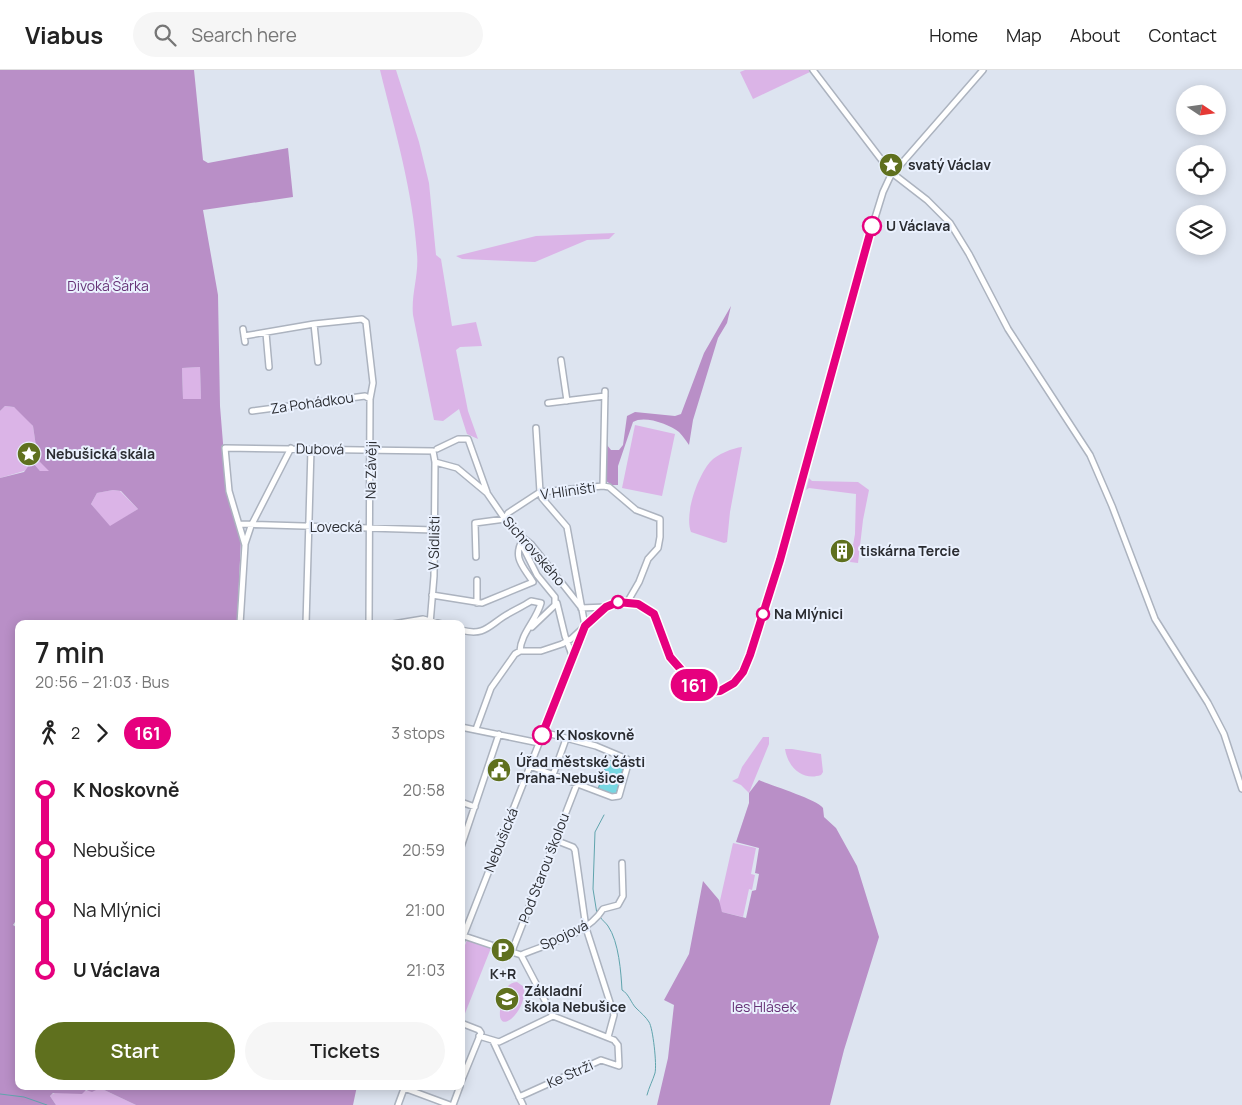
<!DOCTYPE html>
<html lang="en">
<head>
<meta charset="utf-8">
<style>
  body { margin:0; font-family:Manrope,sans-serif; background:#f6f6f6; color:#222; height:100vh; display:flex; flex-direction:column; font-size:19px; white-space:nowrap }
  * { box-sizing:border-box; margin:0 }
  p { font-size:16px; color:#767676 }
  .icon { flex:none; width:28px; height:28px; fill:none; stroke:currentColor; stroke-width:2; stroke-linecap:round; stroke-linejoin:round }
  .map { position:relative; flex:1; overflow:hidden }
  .details { position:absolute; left:15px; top:550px; width:450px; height:470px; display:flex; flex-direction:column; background:#fff; border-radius:10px; box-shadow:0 2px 12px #0003 }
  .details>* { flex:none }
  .badge { padding:0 10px; border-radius:16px; font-size:18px; line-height:32px }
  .needle { width:32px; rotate:103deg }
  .fabs { position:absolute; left:1176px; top:15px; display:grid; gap:10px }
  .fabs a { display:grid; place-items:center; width:50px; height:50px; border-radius:50%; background:#fff; box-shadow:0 2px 12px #0003; font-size:25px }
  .map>.badge { position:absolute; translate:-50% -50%; box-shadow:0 0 0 2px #fff }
  .legs { display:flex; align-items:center; gap:8px; height:55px; padding:0 20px; font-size:16px }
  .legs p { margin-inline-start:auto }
  .headline { display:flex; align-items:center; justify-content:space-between; height:85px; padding:0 20px }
  h1 { font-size:28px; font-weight:600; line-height:38px }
  .action { display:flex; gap:10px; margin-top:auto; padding:10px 20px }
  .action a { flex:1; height:58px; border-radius:30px; background:#5f701e; color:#fff; font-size:20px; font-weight:600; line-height:58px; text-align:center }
  .action a+a { background:#f6f6f6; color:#222 }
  ul { padding:0 20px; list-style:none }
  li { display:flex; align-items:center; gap:18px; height:60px; font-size:19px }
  li i { display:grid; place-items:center; width:8px; height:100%; margin:0 6px; background:currentColor }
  li i::after { content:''; width:12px; height:12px; margin:-6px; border:4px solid; border-radius:50%; background:#fff }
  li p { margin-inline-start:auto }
  li:first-child i { background:linear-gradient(#0000 50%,currentColor 0) }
  li:last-child i { background:linear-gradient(currentColor 50%,#0000 0) }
  header { display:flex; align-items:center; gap:30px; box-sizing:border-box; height:70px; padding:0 25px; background:#fff; border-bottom:1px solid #e0e0e0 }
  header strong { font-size:24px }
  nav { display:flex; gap:28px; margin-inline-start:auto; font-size:18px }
  .search { width:350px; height:45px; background:#f6f6f6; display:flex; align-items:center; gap:12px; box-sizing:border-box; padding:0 18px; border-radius:28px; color:#767676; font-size:19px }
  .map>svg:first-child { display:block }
  .green { fill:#dbb4e7 }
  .forest { fill:#b98fc7; fill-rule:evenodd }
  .water { fill:#77d7e2; stroke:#60a4ad }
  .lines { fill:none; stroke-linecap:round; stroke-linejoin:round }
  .stream { stroke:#60a4ad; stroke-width:1 }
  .minor-casing { stroke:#acb3bf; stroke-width:8 }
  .minor { stroke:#fff; stroke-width:5 }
  .line-1-casing { stroke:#fff; stroke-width:11 }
  .line-1 { stroke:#e6007e; stroke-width:8 }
  .stop-1-dot { fill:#fff; stroke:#e6007e; stroke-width:2.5 }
  .labels { text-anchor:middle; stroke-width:4; stroke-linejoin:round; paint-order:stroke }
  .poi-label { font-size:14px; font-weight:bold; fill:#2a2c31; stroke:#eaf1fe; text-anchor:start }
  .stop-label { font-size:14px; font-weight:bold; fill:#2a2c31; stroke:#eaf1fe; text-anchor:start }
  .park-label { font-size:14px; fill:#663276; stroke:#eaf1fe }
  .street-label { font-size:14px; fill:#2a2c31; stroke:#eaf1fe }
</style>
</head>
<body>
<header>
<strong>Viabus</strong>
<div class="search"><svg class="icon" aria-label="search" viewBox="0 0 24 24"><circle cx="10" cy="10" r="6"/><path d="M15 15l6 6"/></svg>Search here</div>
<nav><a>Home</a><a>Map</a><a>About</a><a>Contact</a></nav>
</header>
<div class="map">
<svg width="1242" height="1035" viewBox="0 0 1242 1035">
  <rect width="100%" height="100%" fill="#dde4f0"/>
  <path class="green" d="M380,0H396L419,72L429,113L436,185L441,189L452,256L476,252L482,276L460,277L456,280L468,341L478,369L467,364L459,339L443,351L434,350L413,245C411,224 419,205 417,184C413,121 395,61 380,0Z
    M745,0H809L810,2L753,29L740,2Z
    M615,163L609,169L587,170L535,192L462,189L456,186L536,166Z
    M200,297L201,329H183L182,298Z
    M5,336L14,337L20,341L33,356L38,390L50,401H40L34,394L24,401L0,408V341Z
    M635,355L675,364L662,426L622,418Z
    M742,377L730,442L727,472L724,473L691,462C684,444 698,406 710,392C717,384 733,378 742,377Z
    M809,408L812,411L858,412L869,420L863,450L858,493L850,492L855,464L856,424L809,418L806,420Z
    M113,420L120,421L138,439L110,457L91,434L97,423Z
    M763,667H769V674L749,723L741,715L732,711L738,708L742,697Z
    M785,679H792L821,684L823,702L821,705C803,711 788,698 785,679Z
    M733,773L756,778L751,804L755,805L752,820L749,819L743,847L722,842L719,835Z
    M467,870L491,878L462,951L461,885Z
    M517,912L524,917C528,946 487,974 504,925C507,917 508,913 517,912Z
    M100,1018L136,1035H56L50,1026C59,1017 87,1024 100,1018Z"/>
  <path class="forest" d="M0,0H194L203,90L208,93L288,78L293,127L203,140L218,225L220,336L225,398L229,429L241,469L237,554H19V854L15,852L13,855L16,857L19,854V1016H357L353,1035H136L100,1018L92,1022L86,1020L82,1024L53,1023L50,1026L56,1035H0V408L24,402L30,394H34L40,401H49L38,390L33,356L14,337L5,336L0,341ZM200,297L201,329H183L182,298ZM113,420L121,421L138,439L110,456L91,434L97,423Z
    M731,236L727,253L718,268L711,291L693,350L689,375C686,371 683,366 679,362C669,354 644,345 633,352L618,396V415H612L606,411L607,375L611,380H619L623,375L627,346L635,342L675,346L681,344L704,283Z
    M759,710C769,715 816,729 823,738L824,747L836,758L857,796L879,867L844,980L830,1035H657L668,988L674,935L664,930L689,884L703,811L719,830L722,842L746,848L752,821L756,820L759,804L755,803L759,778L736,772L749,733V723Z"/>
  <path class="water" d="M608,690L624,695L616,725L598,719Z"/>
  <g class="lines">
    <path class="stream" d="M597,844L593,819L595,762L604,745
      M600,847C603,851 606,853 608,856C619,872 621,903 622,920C629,924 631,933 636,938C640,942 646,947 649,952C653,958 657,995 655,1003C653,1010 649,1017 647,1025
      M0,1024L24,1027L47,1035"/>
    <g class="minor-casing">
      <path id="minor" d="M813,0L890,101
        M895,101L983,0
        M896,106L927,130L950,153L969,184L1008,259L1090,385L1112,436L1155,549L1208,633L1224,664L1242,719
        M314,254L318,292
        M243,259L245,272
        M266,263L269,297
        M244,266L314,254L362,249L366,252L373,313L370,329L369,554
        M561,290L567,331
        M548,333L605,326
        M252,341L365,326L370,329
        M437,379L458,369H468L487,422
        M435,392L457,398L487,423L511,458L531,474L580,536
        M603,416L605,321
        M239,454L434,460
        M521,473L537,505L555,527V535L532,557
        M245,474L251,456L291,378
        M476,487L475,453L505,449L508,443L540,422L603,416L609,417L636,440L660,449V467L658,478L648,489L639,512L628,531
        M477,510V533
        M432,525L482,533L533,512C523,496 512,488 523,469
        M557,533L565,566L572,585
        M581,538L606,537
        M240,554L245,475L229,421L225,378L433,381L435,392L434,506L430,554
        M306,554L311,379
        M393,554L423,549L442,554
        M461,560C483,566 488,557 503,547C512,541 522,537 531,531L541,533C536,551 521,563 520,581
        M461,657L539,673
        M476,659L491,618L515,584L520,581H541L562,574L571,569L606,537L618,532L628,531L654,544L670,587L698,619L708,623L720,621L738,608L750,585L780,491L870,164L883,122L890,107
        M530,696L612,727L619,726L628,694L627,689L596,676L543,662
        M553,705L566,669
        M461,732L475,737
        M555,770L573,777L575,780L586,858L614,945L608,967
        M461,777L499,664
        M461,865L521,885L553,946L499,972L479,966
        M461,872L585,556L567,457L542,428L540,422L536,358
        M512,881L577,714
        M521,885C549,873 587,865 603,839L618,835L623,826L622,793
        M461,953L479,960L481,963L461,1012
        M493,971L523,1035
        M404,1018L450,1035
        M519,1027L601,990L619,996L618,975L614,970L553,946
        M398,1035L405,1016
        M453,1035L460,1016"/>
    </g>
    <use href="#minor" class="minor"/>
  </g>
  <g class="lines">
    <g class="line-1-casing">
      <path id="line-1" d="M542,665L585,556L606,537L618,532L638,534L654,544L670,587L698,619L708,622L720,621L734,613L743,602L750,585L780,490L872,156"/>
    </g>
    <use href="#line-1" class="line-1"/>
  </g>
  <defs>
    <g id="sight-disc" transform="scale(1.25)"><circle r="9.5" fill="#5f701e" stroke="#eaf1fe"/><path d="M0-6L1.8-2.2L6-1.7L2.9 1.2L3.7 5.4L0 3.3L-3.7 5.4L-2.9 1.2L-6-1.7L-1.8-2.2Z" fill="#fff"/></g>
    <g id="building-disc" transform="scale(1.25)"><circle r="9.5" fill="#5f701e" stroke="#eaf1fe"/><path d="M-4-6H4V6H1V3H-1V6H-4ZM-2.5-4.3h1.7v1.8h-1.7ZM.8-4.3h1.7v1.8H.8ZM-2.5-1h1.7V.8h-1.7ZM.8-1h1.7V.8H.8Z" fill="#fff"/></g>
    <g id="civic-disc" transform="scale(1.25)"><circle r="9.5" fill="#5f701e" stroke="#eaf1fe"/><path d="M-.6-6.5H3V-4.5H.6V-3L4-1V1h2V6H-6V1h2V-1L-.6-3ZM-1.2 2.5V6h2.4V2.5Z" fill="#fff"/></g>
    <g id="parking-disc" transform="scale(1.25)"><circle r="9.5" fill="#5f701e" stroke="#eaf1fe"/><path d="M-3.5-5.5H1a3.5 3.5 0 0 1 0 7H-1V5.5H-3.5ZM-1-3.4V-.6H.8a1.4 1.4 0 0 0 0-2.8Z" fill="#fff"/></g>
    <g id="school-disc" transform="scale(1.25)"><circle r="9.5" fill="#5f701e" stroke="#eaf1fe"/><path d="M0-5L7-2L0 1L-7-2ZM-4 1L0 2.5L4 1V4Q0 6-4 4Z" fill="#fff"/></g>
  </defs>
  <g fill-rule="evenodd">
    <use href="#sight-disc" x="891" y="95"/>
    <use href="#sight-disc" x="29" y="384"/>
    <use href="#building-disc" x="842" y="481"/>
    <use href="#civic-disc" x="499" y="700"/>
    <use href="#parking-disc" x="503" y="880"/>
    <use href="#school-disc" x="507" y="929"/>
  </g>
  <g class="stop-1-dot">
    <circle cx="872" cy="156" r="9"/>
    <circle cx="618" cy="532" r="6"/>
    <circle cx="763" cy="544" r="6"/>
    <circle cx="542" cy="665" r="9"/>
  </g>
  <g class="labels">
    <g class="poi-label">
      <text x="908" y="100">svatý Václav</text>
      <text x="46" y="389">Nebušická skála</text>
      <text x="860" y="486">tiskárna Tercie</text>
      <text x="516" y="697">Úřad městské části<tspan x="516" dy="16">Praha-Nebušice</tspan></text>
      <text x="503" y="909" text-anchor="middle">K+R</text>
      <text x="524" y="926">Základní<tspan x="524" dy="16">škola Nebušice</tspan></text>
    </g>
    <g class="stop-label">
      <text x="886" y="161">U Václava</text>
      <text x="774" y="549">Na Mlýnici</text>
      <text x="556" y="670">K Noskovně</text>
    </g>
    <g class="park-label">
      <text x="108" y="221">Divoká Šárka</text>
      <text x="764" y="942">les Hlásek</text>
    </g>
    <g class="street-label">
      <text transform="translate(312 333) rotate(-8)" y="5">Za Pohádkou</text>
      <text transform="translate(320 379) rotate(1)" y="5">Dubová</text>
      <text transform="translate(371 400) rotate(-89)" y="5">Na Závěji</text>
      <text transform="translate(568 421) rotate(-8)" y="5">V Hliništi</text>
      <text x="336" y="462">Lovecká</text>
      <text transform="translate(434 473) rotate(-89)" y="5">V Sídlišti</text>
      <text transform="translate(534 481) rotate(49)" y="5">Sichrovského</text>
      <text transform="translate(501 770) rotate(-68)" y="5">Nebušická</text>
      <text transform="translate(544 798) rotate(-69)" y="5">Pod Starou školou</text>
      <text transform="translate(564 865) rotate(-25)" y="5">Spojová</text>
      <text transform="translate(570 1004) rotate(-24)" y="5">Ke Strži</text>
    </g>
  </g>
</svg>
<div class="fabs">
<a><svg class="needle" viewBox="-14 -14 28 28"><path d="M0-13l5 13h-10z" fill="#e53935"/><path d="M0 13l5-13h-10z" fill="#767676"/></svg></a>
<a><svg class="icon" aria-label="locate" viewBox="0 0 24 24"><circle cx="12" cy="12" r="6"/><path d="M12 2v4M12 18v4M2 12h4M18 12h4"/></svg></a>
<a><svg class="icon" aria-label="layers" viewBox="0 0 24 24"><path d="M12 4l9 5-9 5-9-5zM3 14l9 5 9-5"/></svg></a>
</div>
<b class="badge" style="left:694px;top:615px;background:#e6007e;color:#fff">161</b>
<section class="details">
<div class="headline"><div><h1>7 min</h1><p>20:56 – 21:03 · Bus</p></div><b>$0.80</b></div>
<div class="legs"><svg class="icon" aria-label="walk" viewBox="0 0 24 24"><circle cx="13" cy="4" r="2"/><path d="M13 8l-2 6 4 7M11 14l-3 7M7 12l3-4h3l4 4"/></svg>2<svg class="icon" aria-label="forward" viewBox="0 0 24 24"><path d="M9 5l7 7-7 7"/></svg><b class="badge" style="background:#e6007e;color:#fff">161</b><p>3 stops</p></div>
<ul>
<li><i style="color:#e6007e"></i><b>K Noskovně</b><p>20:58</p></li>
<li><i style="color:#e6007e"></i><span>Nebušice</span><p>20:59</p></li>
<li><i style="color:#e6007e"></i><span>Na Mlýnici</span><p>21:00</p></li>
<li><i style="color:#e6007e"></i><b>U Václava</b><p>21:03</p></li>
</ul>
<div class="action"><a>Start</a><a>Tickets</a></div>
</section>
</div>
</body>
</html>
